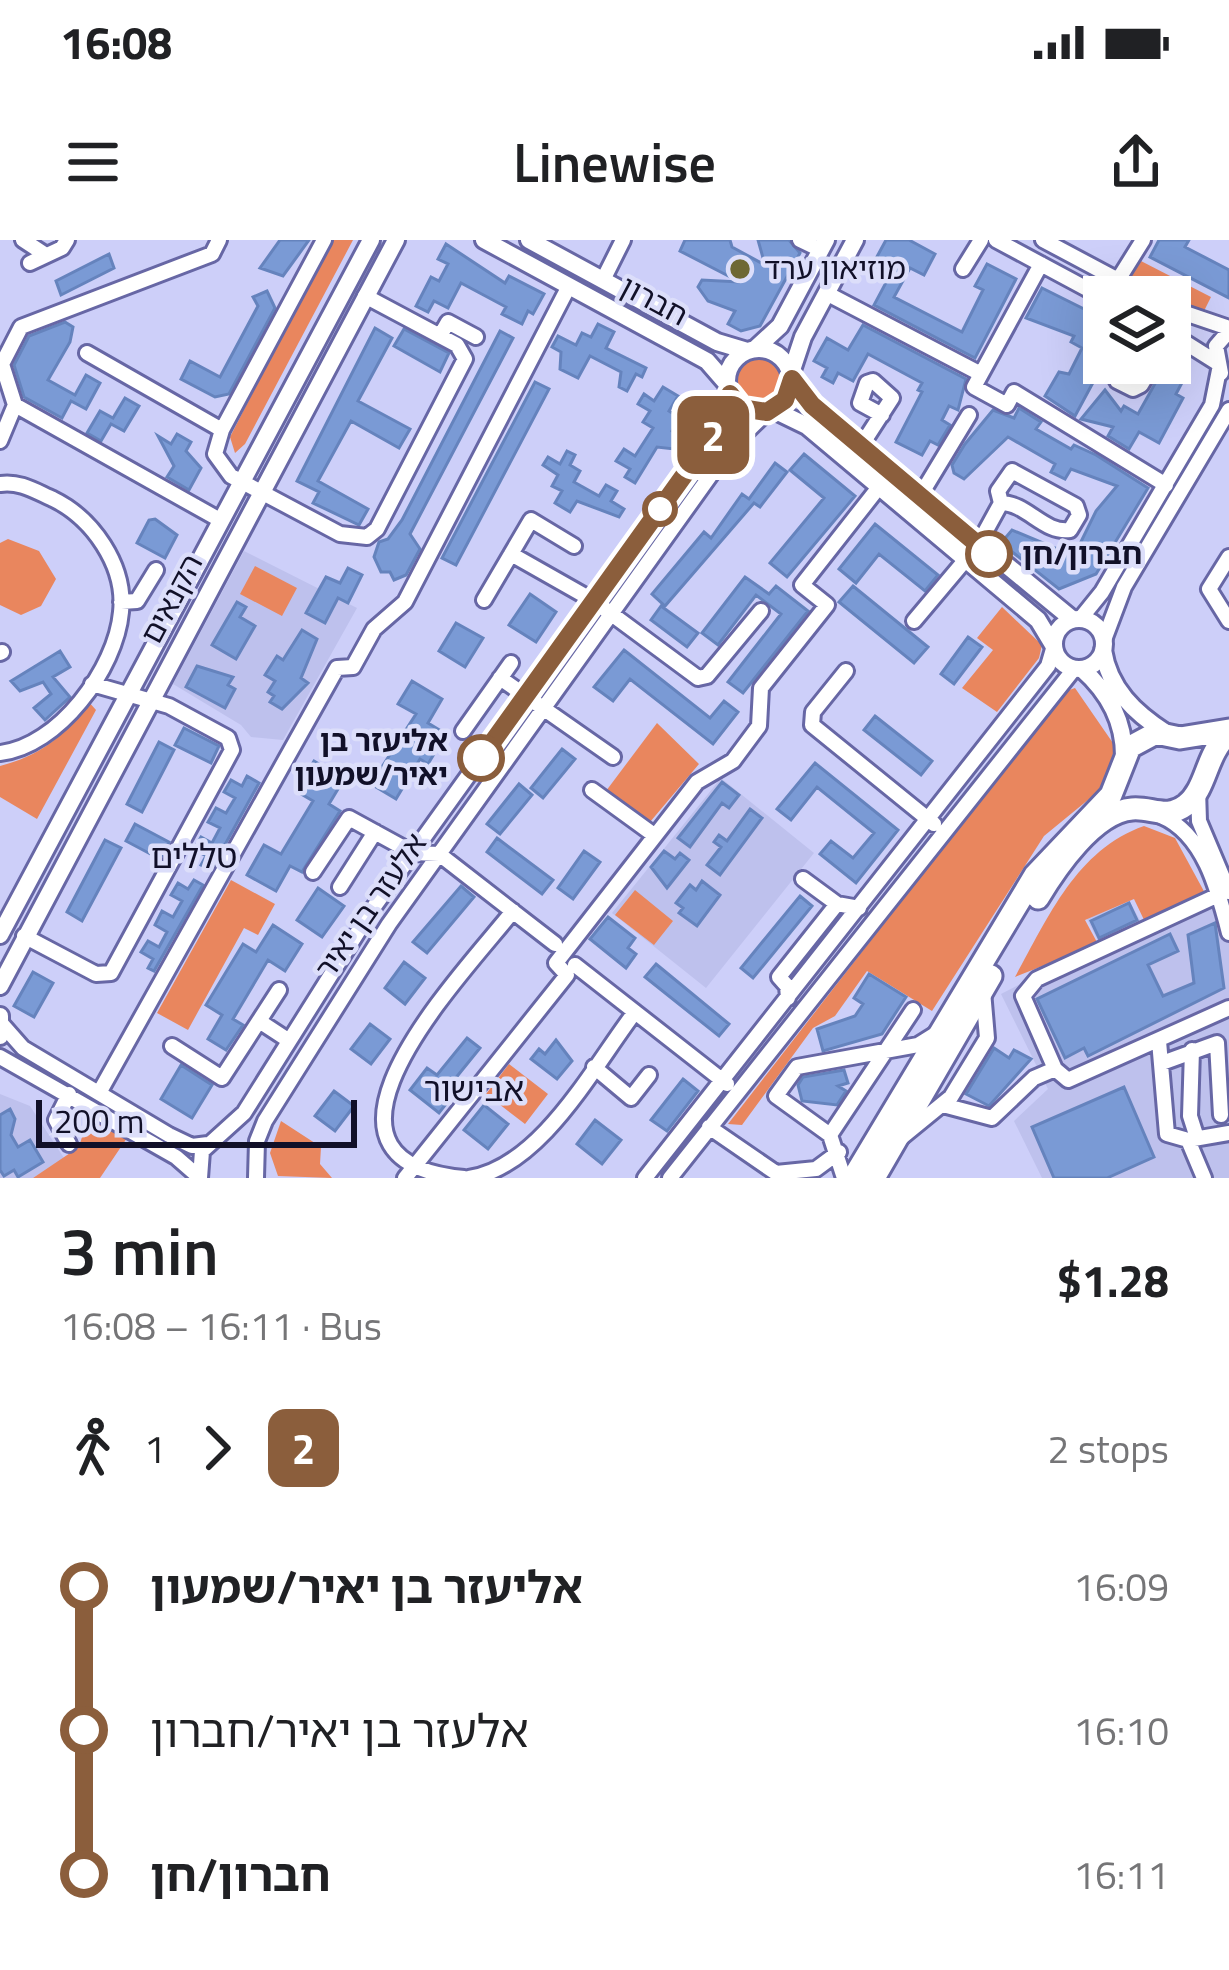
<!DOCTYPE html>
<html lang="en">
<head>
<meta charset="utf-8">
<style>
  body { margin:0; font-family:"Titillium Web","Noto Sans Hebrew",sans-serif; background:#f6f6f6; color:#202124; height:100vh; display:flex; flex-direction:column; font-size:45px; white-space:nowrap }
  * { box-sizing:border-box; margin:0 }
  p { font-size:39px; color:#757577 }
  .icon { flex:none; width:66px; height:66px; fill:none; stroke:currentColor; stroke-width:2; stroke-linecap:round; stroke-linejoin:round }
  .map { position:relative; height:938px; overflow:hidden }
  .details { display:flex; flex-direction:column; background:#fff; flex:1 }
  .details>* { flex:none }
  .badge { padding:0 24px; border-radius:18px; font-size:42px; line-height:78px }
  .buttons { position:absolute; left:1083px; top:36px; display:grid; gap:24px }
  .buttons a { display:grid; place-items:center; width:108px; height:108px; border-radius:0px; background:#fff; box-shadow:0 12px 48px #0002; font-size:60px }
  .scale { position:absolute; left:36px; bottom:30px; width:321px; box-sizing:border-box; padding-left:12px; border:6px solid #111028; border-top:0; font-size:33px; line-height:42px; white-space:nowrap; color:#111028; -webkit-text-stroke:9px #dcdefa; paint-order:stroke }
  .map>.badge { position:absolute; translate:-50% -50%; box-shadow:0 0 0 6px #fff }
  .legs { display:flex; align-items:center; gap:18px; height:132px; padding:0 60px; font-size:39px }
  .legs p { margin-inline-start:auto }
  .headline { display:flex; align-items:center; justify-content:space-between; height:204px; padding:0 60px }
  h1 { font-size:66px; font-weight:600; line-height:90px }
  ul { padding:0 60px; list-style:none }
  li { display:flex; align-items:center; gap:42px; height:144px; font-size:45px }
  li i { display:grid; place-items:center; width:18px; height:100%; margin:0 15px; background:currentColor }
  li i::after { content:''; width:30px; height:30px; margin:-15px; border:9px solid; border-radius:50%; background:#fff }
  li p { margin-inline-start:auto }
  li:first-child i { background:linear-gradient(#0000 50%,currentColor 0) }
  li:last-child i { background:linear-gradient(currentColor 50%,#0000 0) }
  .status { display:flex; justify-content:space-between; align-items:center; height:84px; padding:0 60px; background:#fff; direction:ltr }
  .status svg { height:33px; fill:currentColor }
  header { display:flex; justify-content:space-between; align-items:center; height:156px; padding:0 60px; background:#fff; font-size:54px; font-weight:600 }
  .map>svg:first-child { display:block }
  .built { fill:#bec1ed }
  .green { fill:#e9865e }
  .building { fill:#7a9ad5; stroke:#6583bd; stroke-width:3 }
  .lines { fill:none; stroke-linecap:round; stroke-linejoin:round }
  .minor-casing { stroke:#6767a5; stroke-width:20 }
  .major-casing { stroke:#6767a5; stroke-width:22 }
  .highway-casing { stroke:#6767a5; stroke-width:27 }
  .minor { stroke:#fff; stroke-width:14 }
  .major { stroke:#fff; stroke-width:16 }
  .highway { stroke:#fff; stroke-width:21 }
  .line-1-casing { stroke:#fff; stroke-width:27 }
  .line-1 { stroke:#8b5e3c; stroke-width:18 }
  .poi-dot { fill:#6e6834; stroke:#dcdefa; stroke-width:4.5 }
  .stop-1-dot { fill:#fff; stroke:#8b5e3c; stroke-width:6 }
  .labels { text-anchor:middle; stroke-width:9; stroke-linejoin:round; paint-order:stroke }
  .poi-label { font-size:30px; fill:#111028; stroke:#dcdefa; text-anchor:start }
  .street-label { font-size:30px; fill:#111028; stroke:#dcdefa }
  .stop-label { font-size:30px; font-weight:bold; fill:#111028; stroke:#dcdefa; text-anchor:start }
  .neighbourhood-label { font-size:33px; fill:#111028; stroke:#dcdefa }
</style>
</head>
<body>
<div class="status"><b>16:08</b><svg viewBox="0 0 49 12"><path d="M0 12V9h3v3zM5 12V6h3v6zM10 12V3h3v9zM15 12V0h3v12zM26 1h20v11H26zM47 4h2v5h-2z"/></svg></div>
<header><svg class="icon" aria-label="menu" viewBox="0 0 24 24"><path d="M4 6h16M4 12h16M4 18h16"/></svg>Linewise<svg class="icon" aria-label="share" viewBox="0 0 24 24"><path d="M12 15V3M7 8l5-5 5 5M5 13v7h14v-7"/></svg></header>
<div class="map">
<svg width="1229" height="938" viewBox="0 0 1229 938">
  <rect width="100%" height="100%" fill="#cdcff9"/>
  <path class="built" d="M244,311L357,368L283,500L251,497L241,485L173,444Z
    M721,538L814,613L706,748L612,673Z
    M1229,648V938H1042L1014,881L1048,849L1001,754L1099,703L1085,675L1126,655L1142,684L1210,651Z
    M0,854L30,866L64,918L33,938H0Z"/>
  <path class="green" d="M331,0H353L245,204L235,213L230,197Z
    M1139,20L1211,57L1202,75L1130,38Z
    M734 140a25 25 0 1 1 50 0a25 25 0 1 1-50 0Z
    M8,299L39,311L56,339L41,366L21,375L0,365V303Z
    M255,326L297,348L282,376L240,354Z
    M1002,367L1042,405L1039,418L997,472L962,448L993,410L977,398Z
    M1075,448L1115,506L1105,546L1044,596L932,771L867,731L835,776L813,788L742,885L728,884L1064,452Z
    M88,461L96,470L37,579L0,557V526C42,515 65,496 88,461Z
    M657,483L699,524L650,582L606,551Z
    M1144,586L1175,598L1206,655L1145,682L1134,659L1085,680L1098,704L1015,737C1048,678 1076,610 1144,586Z
    M231,640L275,664L258,695L244,688L188,790L157,773Z
    M635,650L673,681L654,705L615,675Z
    M509,824L548,854L525,884L486,854Z
    M88,877L127,898L100,938H33L79,907Z
    M281,881L321,907L320,924L332,938L278,936L270,913Z"/>
  <path class="building" d="M280,0H309L283,36L260,28Z
    M685,0H730L732,7L765,25L758,0H789L800,13L760,86L741,91L728,84L735,71L708,61L698,47L702,40L740,42L680,11Z
    M886,0H909L935,14L924,35L910,28L894,57L962,92L983,50L975,46L987,24L1016,39L975,118L874,65L889,37L873,24Z
    M1159,0H1189L1185,7L1229,30V58L1150,17Z
    M446,4L505,43L509,36L544,54L533,74L528,71L522,84L502,74L506,67L461,43L448,68L434,61L428,72L416,66L431,37L439,41L448,24L438,19Z
    M109,14L114,28L61,55L56,41Z
    M1042,48L1104,79L1096,106L1104,111V122L1075,176L1045,156L1059,132L1069,134L1082,108L1071,102L1074,96L1026,78Z
    M267,51L275,68L229,154L215,157L181,139L190,121L220,137L258,66L253,57Z
    M65,82L73,87L70,102L48,140L75,155L86,135L100,143L86,169L71,161L62,178L24,157L14,125L29,96Z
    M598,84L614,92L606,108L646,128L642,137L636,134L627,151L619,147L621,132L590,116L578,138L560,129L561,112L552,107L558,96L576,105L582,93L591,97Z
    M863,85L966,139L958,170L949,166L942,180L950,185L938,205L930,201L922,215L896,202L922,152L918,150L922,143L868,114L853,141L838,133L833,143L822,137L827,128L814,121L827,98L848,110Z
    M375,88L392,98L358,161L410,189L399,208L351,181L318,241L368,269L359,285L313,263L319,252L297,241Z
    M404,89L449,113L440,132L394,106Z
    M500,91L513,98L410,294L420,309L406,335L394,340L390,332H381L374,317L379,302L388,299L402,280Z
    M1166,124L1186,135L1176,154L1183,158L1159,203L1139,192L1129,209L1108,196L1113,187L1081,179L1105,150L1121,171L1124,166L1138,174Z
    M535,142L549,149L456,325L442,318Z
    M663,147L678,156L669,171L680,178L672,191L682,197L674,209L657,207L635,243L625,237L630,229L616,221L624,209L635,216L653,188L643,182L650,171L638,164L644,154L654,161Z
    M125,158L139,166L124,191L111,184L101,201L87,193L100,171L113,178Z
    M1019,168L1041,182L1036,189L1071,209L1074,205L1096,215L1148,248L1096,334L1059,349L1001,303L1012,290L1074,316L1096,271L1117,246L1071,229L1065,239L1051,232L1055,224L1008,197L964,239L954,233L952,225L965,204L993,170L1014,178Z
    M177,194L191,202L186,211L201,228L189,250L167,237L174,226L158,196L171,204Z
    M567,211L575,215L570,225L580,231L574,242L599,256L606,245L617,251L611,261L624,269L619,277L577,261L570,272L555,263L562,251L552,246L558,235L543,225L548,217L560,224Z
    M804,214L855,256L787,337L770,323L824,258L790,230Z
    M775,223L787,232L760,267L754,263L665,366L652,354L704,292L711,298L742,254L749,259Z
    M155,279L177,295L165,318L137,303L149,280Z
    M875,284L938,335L925,351L879,314L856,343L839,329Z
    M348,328L362,335L348,363L338,358L325,383L306,373L326,337L340,343Z
    M745,337L769,354L776,346L808,371L743,453L728,442L781,374L756,355L718,405L702,393Z
    M853,346L928,407L914,423L839,362Z
    M530,354L556,372L536,402L509,385Z
    M237,362L246,367L240,377L255,386L236,419L212,405Z
    M661,366L698,393L687,407L651,380Z
    M456,383L483,398L465,427L439,411Z
    M302,390L317,399L301,438L308,443L282,469L270,462L274,456L268,452L275,441L265,435L277,416L283,420Z
    M968,397L982,407L954,444L941,434Z
    M624,410L710,478L724,461L738,472L713,504L630,439L613,461L594,447Z
    M60,411L70,427L53,437L70,457L45,480L34,468L51,454L43,442L20,451L11,441Z
    M197,426L233,437L228,445L235,449L225,468L186,447Z
    M412,441L442,459L428,483L446,494L428,524L420,519L396,559L371,544L416,474L398,464Z
    M875,476L932,521L921,535L864,490Z
    M184,488L219,506L211,523L175,505Z
    M159,502L174,510L142,572L127,564Z
    M562,509L575,519L543,558L531,548Z
    M314,521L344,539L329,564L340,571L302,632L290,626L276,651L247,635L264,605L281,614L313,561L296,551Z
    M815,523L898,590L856,643L820,614L831,601L853,618L874,593L817,547L791,580L777,569Z
    M247,536L259,543L211,630L201,625L206,616L194,609L201,597L212,603L220,588L208,582L216,568L226,573L235,558L224,552L231,540L242,546Z
    M722,542L739,555L729,568L722,563L690,607L678,598Z
    M519,544L532,555L500,594L487,584Z
    M750,569L762,578L720,635L707,625L721,607L714,602L719,595L727,601Z
    M135,584L169,602L160,619L126,601Z
    M497,598L553,640L542,654L487,612Z
    M105,600L121,608L82,681L67,672Z
    M584,611L600,622L573,659L558,648Z
    M664,611L675,619L680,613L689,620L667,648L651,627Z
    M194,640L203,645L154,731L148,728L153,719L141,712L148,701L159,707L167,692L155,685L162,671L173,677L182,661L171,655L178,643L188,649Z
    M702,641L720,655L697,686L679,673L683,668L676,663L690,645L696,650Z
    M461,646L474,657L427,713L413,702Z
    M318,648L344,666L322,697L297,680Z
    M800,656L812,666L753,738L741,728Z
    M1129,663L1137,680L1099,698L1091,681Z
    M608,677L635,698L628,708L636,714L626,728L590,699Z
    M1215,683L1224,748L1088,816L1084,808L1065,818L1037,759L1170,694L1178,711L1148,725L1163,756L1194,743L1188,695Z
    M273,685L302,704L285,731L268,720L233,779L243,785L226,810L208,799L222,775L206,765L243,704L256,712Z
    M404,722L425,738L405,764L385,748Z
    M656,724L729,784L719,796L645,737Z
    M33,732L53,743L34,777L14,766Z
    M869,734L906,757L882,794L823,811L817,789L855,776L863,764L854,758Z
    M370,784L390,799L371,824L351,809Z
    M467,798L480,808L450,845L457,850L439,873L410,850L427,828L437,835Z
    M556,800L572,821L557,839L531,819L539,809L545,814Z
    M994,808L1009,818L1014,810L1031,819L989,866L966,854Z
    M181,825L212,845L192,878L161,859Z
    M844,830L848,843L838,846L846,851L837,865L802,861L798,845L803,837Z
    M683,839L698,851L667,891L651,880Z
    M1124,847L1154,917L1107,938H1054L1032,887Z
    M334,851L354,866L335,891L315,876Z
    M484,865L508,884L488,909L464,890Z
    M10,869L15,879L11,895L18,907L30,900L43,922L18,937L14,930L4,936L0,930V875Z
    M595,880L621,900L602,924L577,904Z"/>
  <g class="lines">
    <g class="minor-casing">
      <path id="minor" d="M23,0L46,15
        M324,0L222,190L215,214L231,236L340,294L367,297L377,289L465,119L457,105L365,56
        M800,0L821,10
        M996,0L1104,58
        M1043,0L1150,57
        M30,23L62,8L67,0
        M1041,24L974,147L1007,165L1014,152L1166,245
        M963,29L981,0
        M603,40L623,0
        M1118,40L1143,0
        M826,53L981,134
        M1170,68L1229,88
        M1170,93L1216,122
        M440,96L448,82L476,97
        M87,113L222,190
        M1120,123L1114,133L1117,141L1133,149L1141,145L1154,123
        M1221,133L1216,106L1229,91
        M15,165L220,280
        M0,201L15,165L2,124L21,87L212,14L219,0
        M861,206L892,158L873,141L867,143L860,163L882,175
        M0,244C20,241 35,251 53,259C92,278 126,325 121,372C116,429 58,507 0,513
        M920,256L969,175
        M511,314L594,361L698,438L707,436L761,371
        M1229,317L1209,349L1229,381
        M484,360L531,280L574,306
        M121,362L137,361L156,330
        M1081,378L1102,352L1212,165L1219,130
        M914,381L978,305L1001,263L998,251L1012,231L1076,266L1079,275L1070,290C1044,294 1027,263 1001,263
        M1104,400L1124,347L1229,170
        M0,413L2,412
        M846,431L813,472L812,485L934,584
        M500,438L613,517
        M463,491L511,423
        M592,550L654,595
        M1198,550L1199,581L1229,652
        M1161,576C1204,594 1218,650 1229,693
        M313,632L349,578L413,613L439,614L555,704
        M803,639L837,664
        M340,647L375,592
        M1229,650L1037,739L1023,756L1055,829L1068,840L1229,768
        M24,696L96,734L111,733L232,510L228,498L169,466L92,444
        M575,725L727,844
        M788,758L787,746L779,737L837,664L859,668
        M259,781L288,800
        M1,783L23,808L169,895L192,906L208,904
        M1159,801L1167,894L1188,900L1229,893
        M172,806L222,838L279,750
        M1192,810L1190,876L1197,898
        M0,817L176,917L199,937
        M1162,823L1217,803L1221,875
        M594,827L631,858L649,835
        M99,853L337,428L353,427L374,389L405,362L569,46
        M943,865L992,878L1034,838L1055,829
        M709,887L776,933L816,929L839,912
        M830,895L913,770
        M902,897L951,857L987,798L983,751
        M1188,900L1204,938
        M69,904L56,880L69,854
        M200,938L202,911L244,873L371,671L713,195L730,154
        M256,938L257,901L265,881L389,684L730,208L767,172
        M405,938L567,735L556,723L697,542L733,521L759,486L761,448L827,365L802,345L879,247
        M464,938C280,921 464,733 513,671
        M469,938C541,927 593,827 635,772
        M645,938L1048,426L1053,409
        M670,938L1074,429
        M844,938L830,895L776,856L797,827L918,805L934,795"/>
    </g>
    <g class="major-casing">
      <path id="major" d="M484,0L707,121L727,144
        M529,0L717,102L747,111
        M727 141a32 32 0 1 1 64 0a32 32 0 1 1-64 0Z
        M755,109L780,86L826,0
        M791,133L803,97L855,0
        M792,139L812,165L1072,379
        M774,170L807,186L1038,380L1053,405
        M1054 404a25 25 0 1 1 50 0a25 25 0 1 1-50 0Z
        M1103,410C1109,449 1135,473 1166,493
        M1082,429C1108,452 1124,480 1124,516
        M0,695L371,0
        M0,746L396,0
        M0,776V796"/>
    </g>
    <g class="highway-casing">
      <path id="highway" d="M1038,658C1056,628 1094,572 1132,569C1152,567 1166,580 1186,565C1208,547 1205,514 1229,494
        M853,938L1035,635L1111,555L1130,507L1156,493L1180,498L1229,490
        M874,938L991,736"/>
    </g>
    <use href="#minor" class="minor"/>
    <use href="#major" class="major"/>
    <use href="#highway" class="highway"/>
  </g>
  <g class="lines">
    <g class="line-1-casing">
      <path id="line-1" d="M481,518L713,195L730,154L741,168L767,172L785,160L792,139L812,165L989,314"/>
    </g>
    <use href="#line-1" class="line-1"/>
  </g>
  <circle class="poi-dot" cx="740" cy="29" r="12"/>
  <g class="stop-1-dot">
    <circle cx="660" cy="269" r="15"/>
    <circle cx="989" cy="314" r="21"/>
    <circle cx="481" cy="518" r="21"/>
  </g>
  <g class="labels">
    <g class="poi-label">
      <text x="764" y="39">מוזיאון ערד</text>
    </g>
    <g class="street-label">
      <text transform="translate(654 61) rotate(28)" y="10">חברון</text>
      <text transform="translate(172 359) rotate(-62)" y="10">הקנאים</text>
      <text transform="translate(371 666) rotate(-55)" y="10">אלעזר בן יאיר</text>
    </g>
    <g class="stop-label">
      <text x="1022" y="324">חברון/חן</text>
      <text x="448" y="511" text-anchor="end">אליעזר בן<tspan x="448" dy="34">יאיר/שמעון</tspan></text>
    </g>
    <g class="neighbourhood-label">
      <text x="194" y="628">טללים</text>
      <text x="474" y="861">אבישור</text>
    </g>
  </g>
</svg>
<div class="buttons">
<a><svg class="icon" aria-label="layers" viewBox="0 0 24 24"><path d="M12 4l9 5-9 5-9-5zM3 14l9 5 9-5"/></svg></a>
</div>
<div class="scale">200 m</div>
<b class="badge" style="left:713px;top:195px;background:#8b5e3c;color:#fff">2</b>
</div>
<section class="details">
<div class="headline"><div><h1>3 min</h1><p>16:08 – 16:11 · Bus</p></div><b>$1.28</b></div>
<div class="legs"><svg class="icon" aria-label="walk" viewBox="0 0 24 24"><circle cx="13" cy="4" r="2"/><path d="M13 8l-2 6 4 7M11 14l-3 7M7 12l3-4h3l4 4"/></svg>1<svg class="icon" aria-label="forward" viewBox="0 0 24 24"><path d="M9 5l7 7-7 7"/></svg><b class="badge" style="background:#8b5e3c;color:#fff">2</b><p>2 stops</p></div>
<ul>
<li><i style="color:#8b5e3c"></i><b>אליעזר בן יאיר/שמעון</b><p>16:09</p></li>
<li><i style="color:#8b5e3c"></i><span>אלעזר בן יאיר/חברון</span><p>16:10</p></li>
<li><i style="color:#8b5e3c"></i><b>חברון/חן</b><p>16:11</p></li>
</ul>
</section>
</body>
</html>
